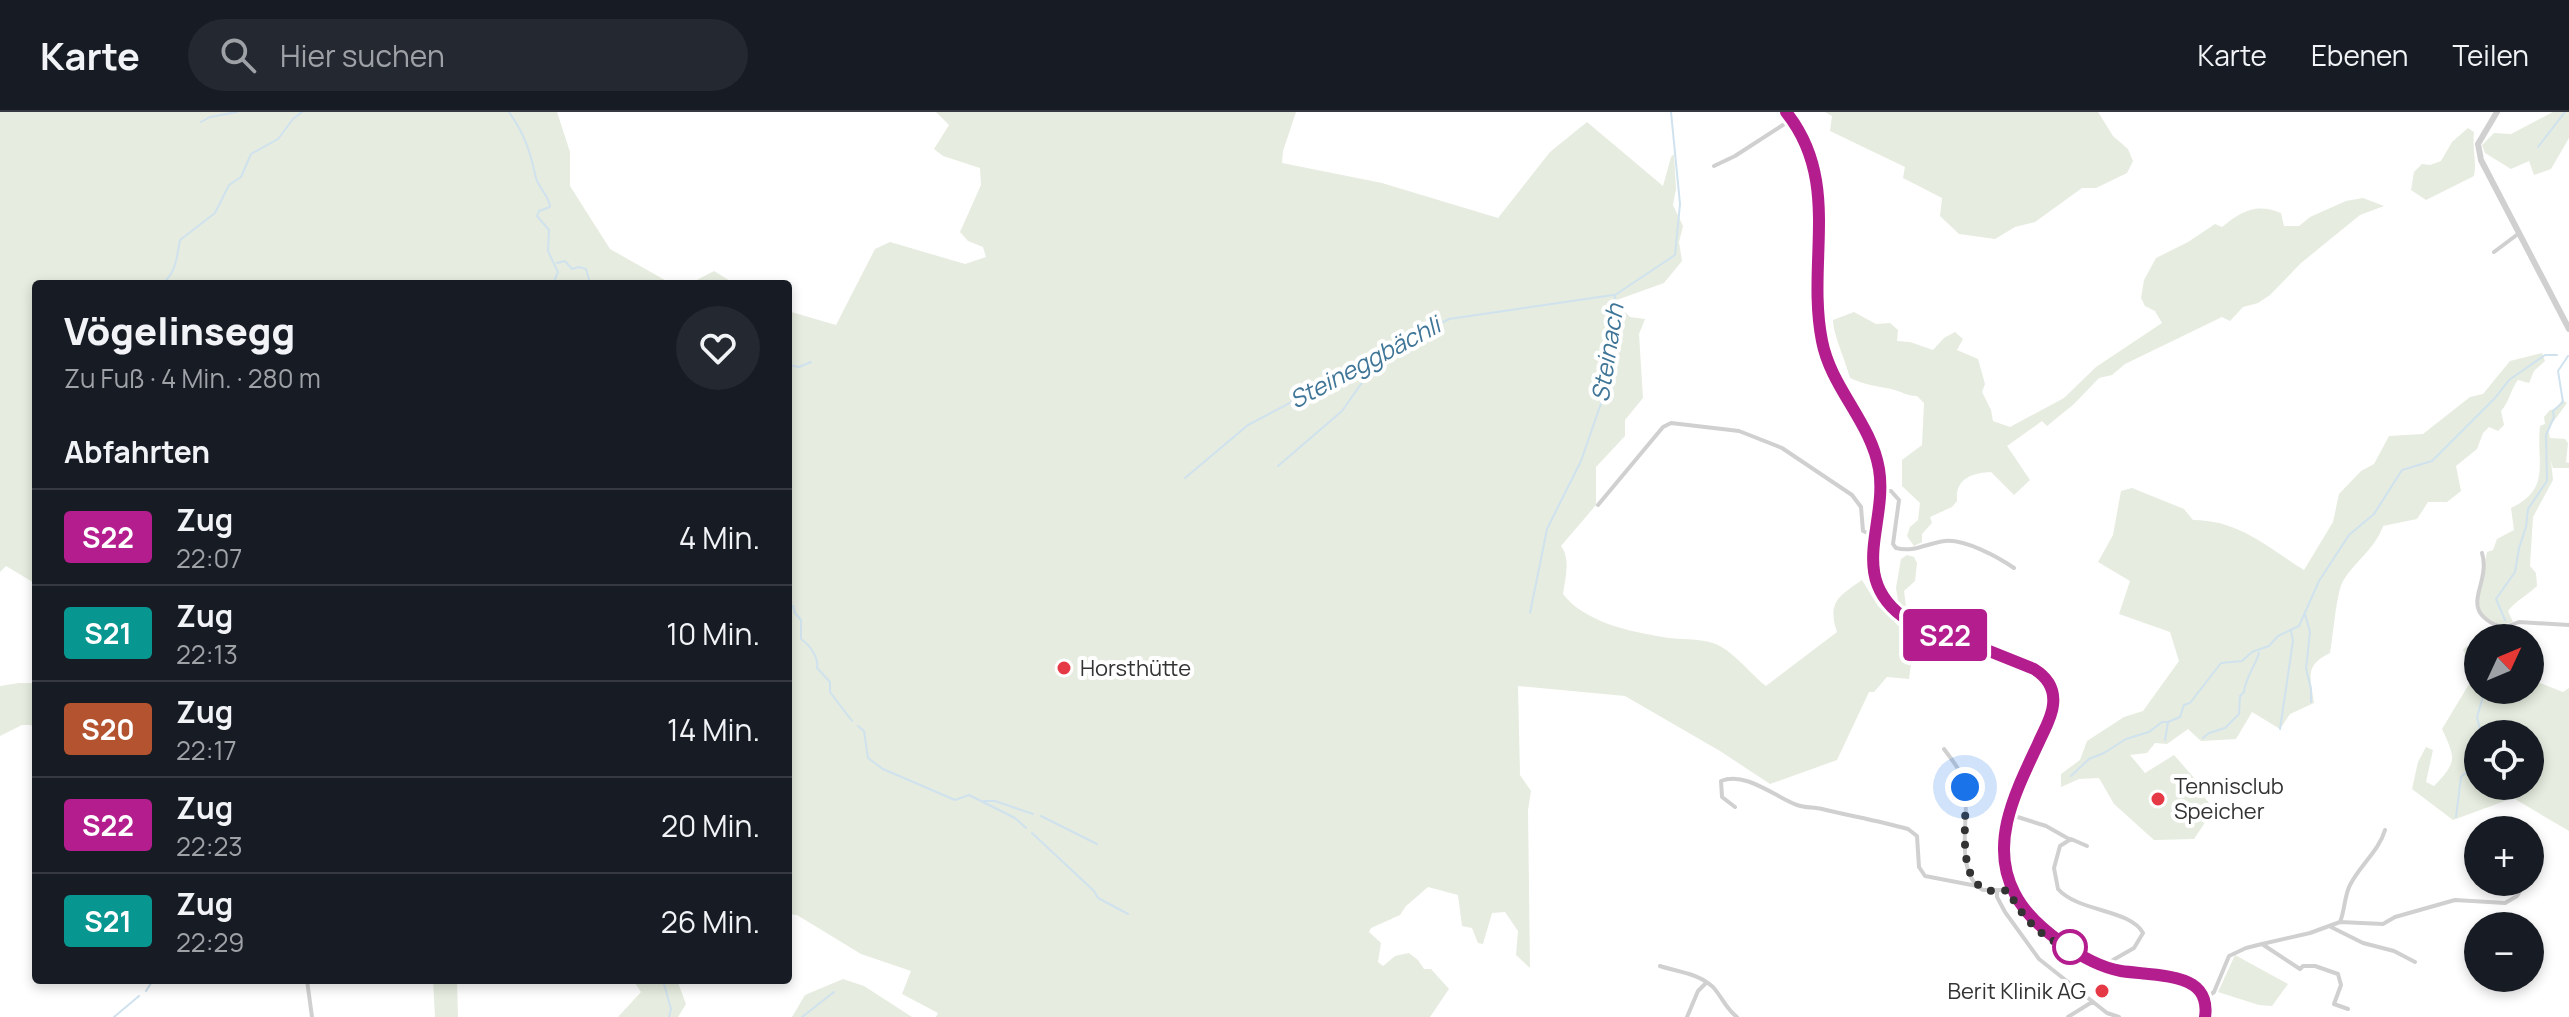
<!DOCTYPE html>
<html lang="de">
<head>
<meta charset="utf-8">
<style>
  body { margin:0; font-family:Manrope,sans-serif; background:#242831; color:#f1f3f6; height:100vh; display:flex; flex-direction:column; font-size:30px; white-space:nowrap }
  * { box-sizing:border-box; margin:0 }
  p { font-size:26px; color:#9ea1a6 }
  .icon { flex:none; width:44px; height:44px; fill:none; stroke:currentColor; stroke-width:2; stroke-linecap:round; stroke-linejoin:round }
  .map { position:relative; flex:1; overflow:hidden }
  .panel { position:absolute; left:32px; top:168px; width:760px; height:704px; display:flex; flex-direction:column; background:#171b24; border-radius:8px; box-shadow:0 4px 12px #0003 }
  .panel>* { flex:none }
  .badge { padding:0 16px; border-radius:6px; font-size:28px; line-height:52px }
  .needle { width:52px; rotate:46deg }
  .fabs { position:absolute; left:2464px; top:512px; display:grid; gap:16px }
  .fabs a { display:grid; place-items:center; width:80px; height:80px; border-radius:50%; background:#171b24; box-shadow:0 4px 12px #0003; font-size:40px }
  .you { position:absolute; width:40px; height:40px; margin:-20px; border:6px solid #fff; border-radius:50%; background:#1a73e8; box-shadow:0 0 0 12px #1a73e833 }
  .map>.badge { position:absolute; translate:-50% -50%; box-shadow:0 0 0 4px #fff }
  h2 { padding:0 32px; font-size:30px; line-height:72px }
  .round { display:grid; place-items:center; flex:none; width:84px; height:84px; border-radius:42px; background:#242831 }
  .head { display:flex; align-items:center; justify-content:space-between; height:136px; padding:0 32px }
  h1 { font-size:38px; font-weight:800; line-height:60px }
  ul { padding:0; list-style:none }
  li { display:flex; align-items:center; gap:24px; height:96px; padding:0 32px; border-top:2px solid #363941 }
  li div { flex:1 }
  li b { display:block; font-size:30px }
  li em { font-style:normal }
  li .badge { min-width:88px; font-weight:700; text-align:center }
  header { display:flex; align-items:center; gap:48px; box-sizing:border-box; height:112px; padding:0 40px; background:#171b24; border-bottom:2px solid #363941 }
  header strong { font-size:38px }
  nav { display:flex; gap:44px; margin-inline-start:auto; font-size:28px }
  .search { width:560px; height:72px; background:#242831; display:flex; align-items:center; gap:20px; box-sizing:border-box; padding:0 28px; border-radius:44px; color:#9ea1a6; font-size:30px }
  .map>svg:first-child { display:block }
  .green { fill:#e6ecdf; fill-rule:evenodd }
  .lines { fill:none; stroke-linecap:round; stroke-linejoin:round }
  .stream { stroke:#cfe2ee; stroke-width:2 }
  .minor { stroke:#d0d0d0; stroke-width:4 }
  .tertiary { stroke:#d0d0d0; stroke-width:6 }
  .secondary { stroke:#bdbdbd; stroke-width:6 }
  .rail-casing { stroke:#888; stroke-width:5 }
  .rail { stroke:#fff; stroke-width:2; stroke-dasharray:6; stroke-linecap:butt }
  .line-casing { stroke:#fff; stroke-width:18 }
  .line { stroke:#b41d8e; stroke-width:12 }
  .walk { stroke:#333; stroke-width:8; stroke-dasharray:0 14.4 }
  .poi-dot { fill:#e63946; stroke:#fff; stroke-width:3 }
  .stop-dot { fill:#fff; stroke:#b41d8e; stroke-width:4 }
  .labels { text-anchor:middle; stroke-width:8; stroke-linejoin:round; paint-order:stroke }
  .poi-label { font-size:22px; fill:#333; stroke:#fff; text-anchor:start }
  .water-label { font-size:24px; font-style:italic; fill:#3f7597; stroke:#fff }
</style>
</head>
<body>
<header>
<strong>Karte</strong>
<div class="search"><svg class="icon" aria-label="search" viewBox="0 0 24 24"><circle cx="10" cy="10" r="6"/><path d="M15 15l6 6"/></svg>Hier suchen</div>
<nav><a>Karte</a><a>Ebenen</a><a>Teilen</a></nav>
</header>
<div class="map">
<svg width="2569" height="905" viewBox="0 0 2569 905">
  <rect width="100%" height="100%" fill="#fff"/>
  <path class="green" d="M0,0H557L570,40V74L610,137L672,172H36V472L6,454L0,460Z
    M936,0H1296L1283,39L1282,51L1382,71L1498,106L1550,40L1587,10L1663,74L1671,45L1674,42L1676,77L1673,93L1683,114L1679,130L1682,149L1664,171L1614,189L1630,205L1645,207L1639,222L1643,286L1625,308V324L1596,355V393L1561,434C1571,447 1565,467 1563,482C1584,510 1631,520 1663,525C1679,528 1698,526 1713,531C1733,538 1749,561 1766,574L1837,520C1827,490 1839,484 1862,468L1878,494L1914,529L1909,567L1887,565L1874,580H1869L1837,648L1770,672L1720,639L1625,584L1518,574L1520,663L1531,679L1528,698L1530,856L1516,843L1518,819L1505,800L1492,801L1483,832L1478,831L1472,816L1462,814L1458,783L1428,775L1406,794L1400,803L1371,816L1369,820L1381,831L1378,850L1383,854L1395,844L1409,841L1418,848L1424,857H1431L1449,877L1430,905H936L938,901L902,882L911,859L861,842L797,803L788,802V199L836,213L875,137L890,130L965,152L986,145L983,135L968,129L960,120L981,73L980,56L943,44L934,37L949,13Z
    M1825,0H2098L2113,24L2128,37L2133,49L2127,61L2096,76H2082L2035,110L2015,115L1995,127L1959,122L1940,104L1942,86L1903,66L1905,55L1830,19L1832,4Z
    M2553,0H2569V26L2551,57L2534,63L2529,49L2511,57L2485,41L2482,33L2494,21L2511,22Z
    M2468,16L2474,20C2472,36 2477,51 2474,64L2426,88L2411,78L2414,60L2422,52L2430,53L2441,49L2452,30Z
    M2363,86L2384,94L2360,103L2301,151L2270,183L2258,191L2243,195L2230,209L2222,205L2125,252L2112,263L2099,266L2074,292L2047,314L2042,309L2007,334L2030,368L2014,383L1991,360C1971,361 1955,367 1957,389L1952,395L1930,405L1932,411L1922,422V430L1914,434L1907,424L1910,415L1918,408L1920,391L1902,374V348L1922,333L1924,291L1917,284C1906,284 1901,279 1891,277C1876,274 1865,273 1850,266C1846,250 1833,222 1833,208L1854,200L1876,212L1890,211L1898,218L1897,229L1910,230L1933,238L1944,226L1955,220L1963,227L1957,238L1978,247L1985,272L1982,280L1991,298L1993,309L2010,315L2064,286L2096,255L2162,211L2155,199L2145,194L2141,186L2144,168L2156,146L2188,130L2215,112L2222,115C2242,99 2256,91 2281,101L2284,114H2299L2310,105L2346,89Z
    M714,159L735,172H689Z
    M2542,241L2545,249L2534,259L2529,271L2518,268C2510,278 2510,289 2501,299L2504,313L2498,319L2489,315L2483,321L2477,337L2456,354L2461,379L2447,390H2428L2417,407L2383,414C2376,436 2352,452 2342,471C2336,485 2333,524 2330,541C2303,554 2311,566 2314,591L2290,602L2280,617L2252,600L2236,627L2201,629L2188,617L2167,632L2155,631L2147,641L2130,643L2145,661L2174,643L2195,667V674L2214,697L2194,727L2154,728L2114,692L2099,666L2079,667L2061,675V662L2080,648L2087,629L2124,605L2143,599L2179,549L2170,520L2119,502L2130,469L2098,450L2113,423L2121,379L2132,376L2184,397L2193,408C2239,408 2267,435 2304,458L2333,410L2339,382L2361,359L2374,352L2389,324L2423,322L2470,285L2483,282L2510,249Z
    M2562,288L2567,291L2548,317L2550,326L2565,327L2568,331L2566,350L2569,351V356H2553L2551,349L2553,368L2533,405L2530,454L2536,461L2537,474C2528,483 2515,489 2508,499L2513,510L2500,513L2482,503L2478,489L2486,445L2487,440L2493,438L2497,427L2514,418L2511,396C2552,377 2536,350 2540,314L2545,312L2544,305L2550,298L2556,297Z
    M1907,443L1914,445L1917,451L1915,469L1904,479L1906,494L1899,496L1896,476L1901,447Z
    M2467,534L2478,535V578H2530V567L2563,580L2569,576V719L2513,686L2453,708L2412,677L2418,650L2426,635L2433,638L2426,670L2434,674C2457,650 2456,647 2442,617L2475,562L2463,538ZM2478,622H2530V674H2478Z
    M19,571H36V619L31,613H22L0,624V574Z
    M2235,843L2288,872L2272,894L2259,893L2218,880Z
    M843,867L864,874L912,905H792L805,883Z
    M433,868H457L458,905H435Z
    M633,868H677L686,892L678,905H618L641,880Z"/>
  <g class="lines">
    <path class="stream" d="M509,0C525,23 530,39 536,66C539,77 549,83 550,95L539,99L537,104L549,118L548,139L558,160L553,172
      M201,10L210,5L237,0
      M2538,35L2565,0
      M557,151L565,149L572,157L579,155L586,157L590,171L598,169L601,172
      M163,171C176,161 177,144 180,128L215,101L229,73L241,65L251,42L278,27L293,7L302,0
      M788,253L799,255L811,250
      M1278,354L1342,299L1380,245
      M1185,366L1248,313L1449,207L1613,183
      M788,493L793,494L795,501L801,508V527C810,533 819,546 817,556L830,570V580L852,609
      M1530,501L1547,417L1581,349L1606,277L1615,183L1675,143L1680,92L1671,0
      M2305,502L2310,520L2306,556L2311,577V590
      M2505,508L2496,487L2515,460L2519,436L2526,415L2528,397L2547,369L2546,323L2554,305L2553,299L2563,290L2558,259L2568,244
      M2502,526V523
      M858,614L864,619L868,646L883,657L955,688L969,683L1015,706L1026,716
      M2280,617L2293,529L2291,519
      M2481,622L2477,605L2485,578
      M2203,626L2209,621L2225,616L2239,602L2240,584L2244,580C2245,566 2255,555 2259,541
      M2165,628L2168,610
      M2071,664L2089,647L2104,641L2126,627L2149,620L2162,610H2168L2180,605L2184,593L2190,591L2221,551L2242,549L2252,540L2269,534L2278,524L2299,514L2319,469L2349,423L2374,402L2402,358L2432,349L2495,286L2509,268L2545,243H2557
      M984,689H995L1033,702
      M1041,704L1097,732
      M2456,705L2461,665L2475,653L2478,639
      M1032,721L1094,779L1098,786L1128,802
      M663,868L671,897L669,905
      M146,879L153,868
      M114,905L139,884
      M802,905L834,880"/>
    <path class="minor" d="M1714,54L1735,44L1786,11
      M2494,140L2518,122
      M1876,379H1891L1899,388L1893,432L1896,436C1914,441 1927,431 1945,429C1965,427 1998,445 2014,456
      M1598,393L1663,315L1671,311L1739,319L1782,336L1852,383L1861,395L1863,419L1870,422
      M2482,441C2492,474 2454,498 2503,516L2519,510L2569,513
      M1944,637C1953,649 1963,661 1965,676C1970,703 1953,761 1983,778H2007
      M1735,695L1722,685L1721,669C1746,659 1775,685 1797,693C1805,696 1814,695 1822,697C1851,704 1880,709 1908,717L1917,724L1919,755L1925,764L1977,774
      M2005,701L2046,714L2069,727
      M2087,734L2071,727L2060,734L2054,756L2058,777C2078,800 2130,797 2143,821L2134,836L2106,852L2103,857
      M2530,758L2532,751
      M1997,780V785L2005,800L2039,847L2107,901L2119,905
      M2340,810C2345,798 2344,785 2350,773C2360,753 2379,739 2385,718
      M2331,815L2363,831L2394,839L2415,850
      M2262,832L2310,821L2340,810L2383,812L2395,805L2455,788L2505,791L2517,784L2526,770
      M1660,854C1678,860 1698,861 1713,875C1722,885 1726,897 1737,905
      M307,868L312,905
      M2200,890L2214,880L2229,844L2246,836L2262,832L2300,857L2303,854H2315L2338,862L2341,873L2334,892L2348,897
      M1687,905L1698,879L1706,871
      M2068,905L2092,890"/>
    <path class="tertiary" d="M2497,0L2478,32L2481,48L2569,217"/>
    <path class="secondary" d="M1780,0C1840,72 1799,151 1818,233C1829,281 1869,316 1875,365C1881,411 1849,460 1888,499C1917,527 1993,542 2032,561C2042,568 2049,578 2049,591C2049,605 2040,619 2034,631C2012,679 1982,735 2012,787C2032,820 2083,854 2120,862C2141,867 2167,865 2186,875C2198,881 2203,892 2201,905"/>
    <g class="rail-casing">
      <path id="rail" d="M1786,0C1843,70 1806,150 1822,229C1831,276 1870,310 1879,357C1888,410 1848,463 1902,504L2034,557C2047,565 2055,577 2053,593C2052,606 2043,620 2038,632C2016,678 1988,732 2015,782C2037,824 2095,855 2139,862C2156,865 2179,863 2193,873C2204,880 2207,893 2205,905"/>
    </g>
    <use href="#rail" class="rail"/>
  </g>
  <g class="lines">
    <g class="line-casing">
      <path id="line" d="M1786,0C1842,70 1806,149 1822,229C1831,276 1871,310 1879,357C1888,411 1848,463 1902,504L2034,557C2047,565 2055,577 2053,593C2052,606 2043,620 2038,632C2016,679 1988,732 2015,782C2031,814 2086,853 2121,859C2141,862 2177,862 2193,873C2204,880 2207,893 2205,905"/>
    </g>
    <use href="#line" class="line"/>
    <path class="walk" d="M1965,675C1969,708 1949,790 2008,778C2020,802 2042,829 2070,835"/>
  </g>
  <g class="poi-dot">
    <circle cx="1064" cy="556" r="8"/>
    <circle cx="2158" cy="687" r="8"/>
    <circle cx="2102" cy="879" r="8"/>
  </g>
  <circle class="stop-dot" cx="2070" cy="835" r="16"/>
  <g class="labels">
    <g class="poi-label">
      <text x="1080" y="564">Horsthütte</text>
      <text x="2174" y="682">Tennisclub<tspan x="2174" dy="25">Speicher</tspan></text>
      <text x="2086" y="887" text-anchor="end">Berit Klinik AG</text>
    </g>
    <g class="water-label">
      <text transform="translate(1608 241) rotate(-81)" y="8">Steinach</text>
      <text transform="translate(1365 251) rotate(-28)" y="8">Steineggbächli</text>
    </g>
  </g>
</svg>
<div class="fabs">
<a><svg class="needle" viewBox="-14 -14 28 28"><path d="M0-13l5 13h-10z" fill="#e53935"/><path d="M0 13l5-13h-10z" fill="#9ea1a6"/></svg></a>
<a><svg class="icon" aria-label="locate" viewBox="0 0 24 24"><circle cx="12" cy="12" r="6"/><path d="M12 2v4M12 18v4M2 12h4M18 12h4"/></svg></a>
<a>+</a>
<a>−</a>
</div>
<div class="you" style="left:1965px;top:675px"></div>
<b class="badge" style="left:1945px;top:523px;background:#b41d8e;color:#fff">S22</b>
<section class="panel">
<div class="head"><div><h1>Vögelinsegg</h1><p>Zu Fuß · 4 Min. · 280 m</p></div><a class="round"><svg class="icon" aria-label="heart" viewBox="0 0 24 24"><path d="M12 20l-8-8c-3-5 5-10 8-4 3-6 11-1 8 4z"/></svg></a></div>
<h2>Abfahrten</h2>
<ul>
<li><span class="badge" style="background:#b41d8e;color:#fff">S22</span><div><b>Zug</b><p>22:07</p></div><em>4 Min.</em></li>
<li><span class="badge" style="background:#089690;color:#fff">S21</span><div><b>Zug</b><p>22:13</p></div><em>10 Min.</em></li>
<li><span class="badge" style="background:#b4532f;color:#fff">S20</span><div><b>Zug</b><p>22:17</p></div><em>14 Min.</em></li>
<li><span class="badge" style="background:#b41d8e;color:#fff">S22</span><div><b>Zug</b><p>22:23</p></div><em>20 Min.</em></li>
<li><span class="badge" style="background:#089690;color:#fff">S21</span><div><b>Zug</b><p>22:29</p></div><em>26 Min.</em></li>
</ul>
</section>
</div>
</body>
</html>
